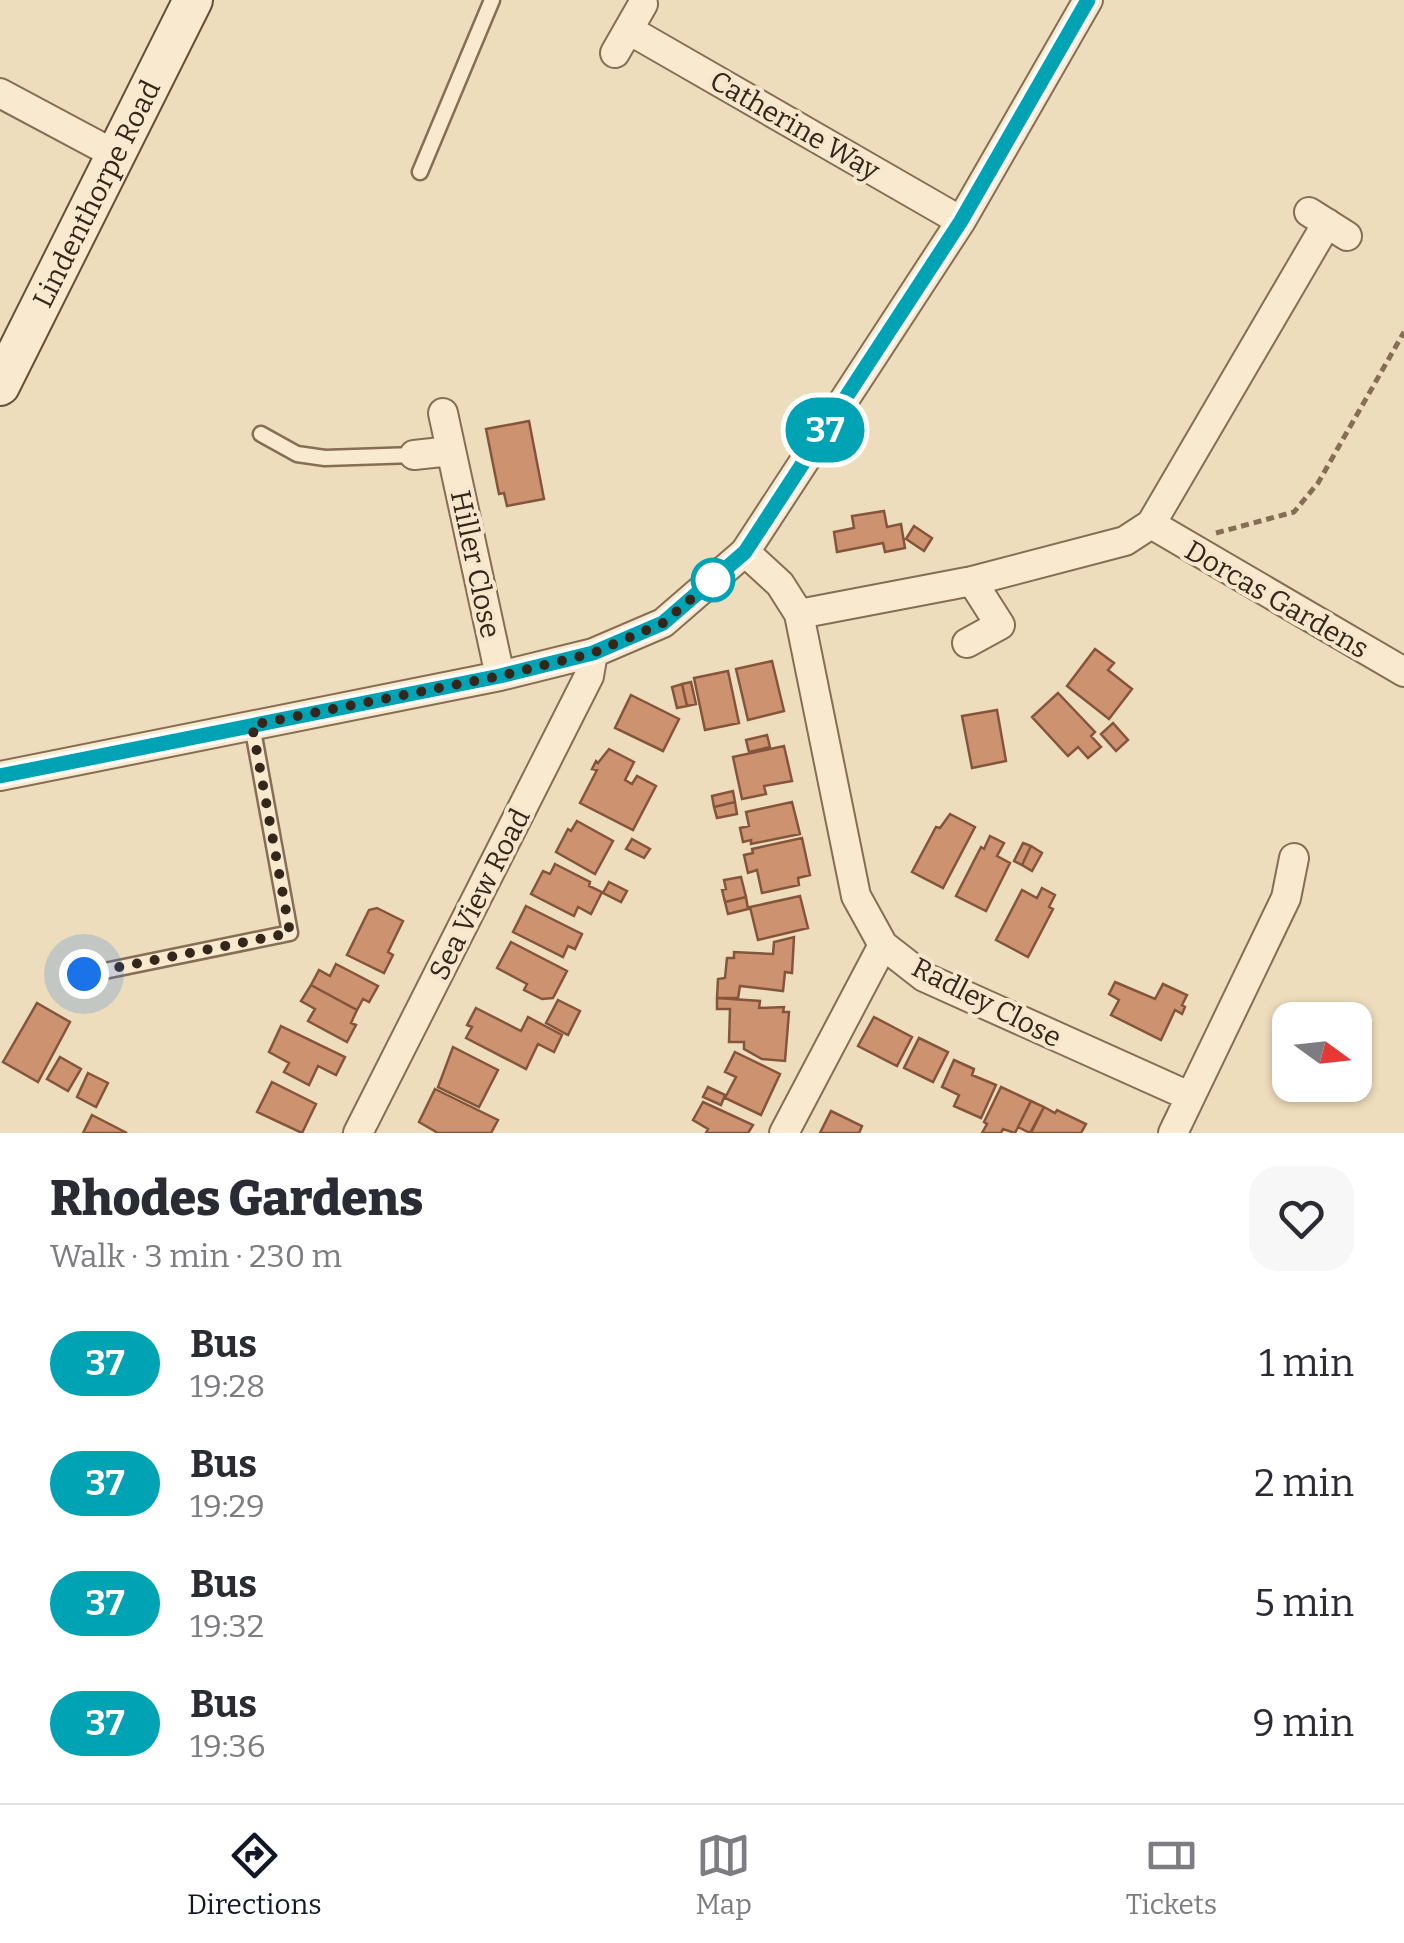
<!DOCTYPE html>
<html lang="en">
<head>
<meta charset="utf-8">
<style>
  body { margin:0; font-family:Bitter,serif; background:#f7f7f7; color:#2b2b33; height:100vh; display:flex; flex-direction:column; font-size:38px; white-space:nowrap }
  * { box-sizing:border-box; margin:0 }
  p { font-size:32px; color:#7c7c81 }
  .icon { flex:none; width:55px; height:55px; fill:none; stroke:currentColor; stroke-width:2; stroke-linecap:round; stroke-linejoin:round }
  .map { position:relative; height:1133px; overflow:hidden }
  .details { display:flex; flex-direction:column; background:#fff; flex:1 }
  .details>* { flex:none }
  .badge { padding:0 20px; border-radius:32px; font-size:35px; line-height:65px }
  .needle { width:65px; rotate:105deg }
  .fabs { position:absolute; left:1272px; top:1002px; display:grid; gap:20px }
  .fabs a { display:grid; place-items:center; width:100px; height:100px; border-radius:20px; background:#fff; box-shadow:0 2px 8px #0004; font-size:50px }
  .you { position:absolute; width:50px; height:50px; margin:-25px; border:8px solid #fff; border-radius:50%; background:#1a73e8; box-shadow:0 0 0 15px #1a73e833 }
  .map>.badge { position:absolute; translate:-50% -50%; box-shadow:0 0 0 5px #fff }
  .round { display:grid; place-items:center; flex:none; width:105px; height:105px; border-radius:30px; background:#f7f7f7 }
  .summary { display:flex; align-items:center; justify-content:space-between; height:170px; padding:0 50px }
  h1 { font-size:48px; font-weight:800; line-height:75px }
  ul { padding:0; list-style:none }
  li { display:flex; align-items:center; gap:30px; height:120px; padding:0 50px }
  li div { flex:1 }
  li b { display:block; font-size:38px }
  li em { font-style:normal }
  li .badge { min-width:110px; font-weight:700; text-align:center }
  .tabs { display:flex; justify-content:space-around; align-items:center; height:140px; border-top:2px solid #e1e1e2; background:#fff; font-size:28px; color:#7c7c81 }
  .tabs a { display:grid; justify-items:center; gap:5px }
  .tabs .on { color:#111827 }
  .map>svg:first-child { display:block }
  .building { fill:#cd9371; stroke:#85553b; stroke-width:2.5 }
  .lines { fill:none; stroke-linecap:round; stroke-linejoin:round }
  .lane-casing { stroke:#866d56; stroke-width:19 }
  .street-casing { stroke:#866d56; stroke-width:32 }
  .secondary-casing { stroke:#674e39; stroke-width:42 }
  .path { stroke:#866d56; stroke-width:5; stroke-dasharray:8 5; stroke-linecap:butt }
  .lane { stroke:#f9eacf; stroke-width:14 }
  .street { stroke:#f9eacf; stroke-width:28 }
  .secondary { stroke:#f9eacf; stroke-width:38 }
  .line-casing { stroke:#fff; stroke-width:22 }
  .line { stroke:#00a3b4; stroke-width:15 }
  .walk { stroke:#35261b; stroke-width:10; stroke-dasharray:0 18 }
  .stop-dot { fill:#fff; stroke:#00a3b4; stroke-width:5 }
  .labels { text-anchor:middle; stroke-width:8; stroke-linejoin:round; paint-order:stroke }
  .street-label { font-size:28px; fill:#35261b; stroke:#f6e7cc }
</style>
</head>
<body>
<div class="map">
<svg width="1404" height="1133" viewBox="0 0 1404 1133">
  <rect width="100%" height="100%" fill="#eeddbc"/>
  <path class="building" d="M529,421L544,499L507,506L504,493L499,494L486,429Z
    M884,511L887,527L901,524L905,548L885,552L883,543L837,552L834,532L854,528L852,516Z
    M914,526L932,538L924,551L906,539Z
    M1095,649L1114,663L1108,670L1132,689L1109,719L1067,686Z
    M772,661L784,711L748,720L736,669Z
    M728,671L739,723L705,730L694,678Z
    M691,682L696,704L687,706L682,684Z
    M682,684L687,706L677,708L672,687Z
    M1058,693L1095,732L1091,736L1101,747L1088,758L1078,747L1068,756L1032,717Z
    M631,695L679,719L663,751L615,728Z
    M997,710L1006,761L972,768L962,716Z
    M1113,723L1128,740L1116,751L1101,734Z
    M767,735L770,747L749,752L746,740Z
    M784,746L792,781L764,786L766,794L742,799L733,757Z
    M609,749L634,762L625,780L632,784L637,776L656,786L633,830L580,803L597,770L592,769L596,761L598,763Z
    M733,791L735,802L714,807L712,796Z
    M735,802L737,814L717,818L714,807Z
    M792,802L800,834L751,844V840L743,842L740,828L749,826L746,812Z
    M950,814L975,827L943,888L912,872L936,827L940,828Z
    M577,821L613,841L595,874L556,852L568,829L571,831Z
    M990,836L1004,843L997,856L1010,863L986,911L956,896L981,847L984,849Z
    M802,838L810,875L798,878L799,885L762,893L757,870L748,873L744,855L753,853L752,849Z
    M632,839L650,849L644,858L626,849Z
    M1023,843L1031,846L1022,865L1014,861Z
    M1031,846L1042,853L1032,871L1022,865Z
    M555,864L590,882L589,886L602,892L591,914L578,907L574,916L531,894L543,871L550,874Z
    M741,877L746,897L725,902L722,890L726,889L724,880Z
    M609,882L627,891L621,902L603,893Z
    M1042,888L1055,895L1049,907L1053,909L1028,957L996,940L1022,890L1037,898Z
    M800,896L808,928L758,940L750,907Z
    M746,897L748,909L728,914L725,902Z
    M526,906L582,934L575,949L568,946L563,957L513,932Z
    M377,908L403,921L388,952L393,955L384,973L347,955L369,910Z
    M794,937L792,973L785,972L783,991L740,986L738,998H717L718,979L725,978L727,958H734V952L773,954L774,942Z
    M511,942L567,971L553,998L542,999L524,990L527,984L497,968Z
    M336,964L378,986L369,1002L363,999L357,1010L311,985L319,970L330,976Z
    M1115,982L1155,999L1163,984L1187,995L1182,1005L1185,1007L1182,1014L1175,1010L1161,1040L1111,1015L1119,1000L1109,994Z
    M311,985L357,1010L351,1023L356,1025L347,1042L308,1021L315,1009L301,1001Z
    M717,998L760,1001L759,1008L784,1007L783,1012H789L785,1061L762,1059L744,1049V1042H729L730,1009H717Z
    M558,1000L580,1011L568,1035L546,1023Z
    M37,1003L70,1022L38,1082L3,1062Z
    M476,1008L521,1031L528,1017L562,1035L554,1052L538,1044L526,1069L466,1038L472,1027L467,1025Z
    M874,1017L912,1037L897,1066L858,1046Z
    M281,1026L345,1057L336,1075L318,1066L309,1085L284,1072L289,1063L269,1052Z
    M919,1038L948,1052L933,1082L904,1068Z
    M453,1047L498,1070L479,1107L438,1087Z
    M735,1052L780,1074L761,1115L725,1098L736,1077L725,1072Z
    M60,1057L81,1069L68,1091L47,1079Z
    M954,1060L974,1069L972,1075L996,1085L981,1118L954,1106L959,1095L942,1087Z
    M88,1073L108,1083L96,1107L77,1097Z
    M272,1082L316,1104L302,1133L257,1112Z
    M708,1087L725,1095L721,1105L703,1097Z
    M1001,1087L1031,1101L1015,1133L1003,1129L1001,1133H982L987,1124L984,1122Z
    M435,1089L498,1120L491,1133H438L419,1122Z
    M1031,1101L1044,1107L1030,1133L1018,1127Z
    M703,1102L753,1125L748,1133H706L708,1129L693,1120Z
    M1044,1107L1055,1113L1057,1110L1086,1124L1081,1133H1031Z
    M831,1111L862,1126L859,1133H820Z
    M92,1115L127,1133H83Z"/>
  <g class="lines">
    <g class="lane-casing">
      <path id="lane" d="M420,172L492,0
        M261,434L297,454L325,458L414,455
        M85,975L290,933L252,725"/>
    </g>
    <g class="street-casing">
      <path id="street" d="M629,30L961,221
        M615,53L643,4
        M0,93L116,155
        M1309,212L1347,236
        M443,413L500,676
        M414,455L451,451
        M1151,524L1404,672
        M745,552L780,584L799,614L972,581L1125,541L1151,524L1327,223
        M799,614L856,896L883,945L924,977L1189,1096
        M967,643L1000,625L972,581
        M0,776L500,676L593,653L663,623L745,552L961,221L1088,0
        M358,1133L589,676L593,653
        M784,1133L883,945
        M1173,1133L1286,898L1294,858"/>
    </g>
    <g class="secondary-casing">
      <g id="secondary">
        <path id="s1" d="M0,386L193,0"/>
      </g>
    </g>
    <path class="path" d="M1216,533L1294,512L1318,483L1404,332"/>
    <use href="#lane" class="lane"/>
    <use href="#street" class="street"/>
    <use href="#secondary" class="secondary"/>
  </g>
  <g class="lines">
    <g class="line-casing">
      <path id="line" d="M0,776L500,676L593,653L663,623L745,552L961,221L1088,0"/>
    </g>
    <use href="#line" class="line"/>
    <path class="walk" d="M84,974L290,933L252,725L500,676L593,653L663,623L718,576L713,580"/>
  </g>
  <circle class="stop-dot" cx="713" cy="580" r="20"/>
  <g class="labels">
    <g class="street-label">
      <text transform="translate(795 125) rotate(30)" y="10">Catherine Way</text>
      <text dy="10" stroke="none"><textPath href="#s1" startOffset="215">Lindenthorpe Road</textPath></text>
      <text transform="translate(476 564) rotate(78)" y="10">Hiller Close</text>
      <text transform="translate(1277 599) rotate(30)" y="10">Dorcas Gardens</text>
      <text transform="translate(479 894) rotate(-63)" y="10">Sea View Road</text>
      <text transform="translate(987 1002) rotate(27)" y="10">Radley Close</text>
    </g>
  </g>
</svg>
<div class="fabs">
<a><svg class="needle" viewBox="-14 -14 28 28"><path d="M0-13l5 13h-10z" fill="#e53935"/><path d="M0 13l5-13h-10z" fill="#7c7c81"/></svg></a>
</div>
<div class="you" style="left:84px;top:974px"></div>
<b class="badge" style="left:825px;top:430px;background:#00a3b4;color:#fff">37</b>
</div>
<section class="details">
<div class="summary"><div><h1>Rhodes Gardens</h1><p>Walk · 3 min · 230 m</p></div><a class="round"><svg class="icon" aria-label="heart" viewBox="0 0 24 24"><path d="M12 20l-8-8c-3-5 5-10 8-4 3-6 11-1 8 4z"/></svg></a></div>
<ul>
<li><span class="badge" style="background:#00a3b4;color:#fff">37</span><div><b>Bus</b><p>19:28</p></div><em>1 min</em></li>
<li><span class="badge" style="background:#00a3b4;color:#fff">37</span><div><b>Bus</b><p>19:29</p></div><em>2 min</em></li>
<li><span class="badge" style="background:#00a3b4;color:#fff">37</span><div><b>Bus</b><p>19:32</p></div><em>5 min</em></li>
<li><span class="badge" style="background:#00a3b4;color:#fff">37</span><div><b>Bus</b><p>19:36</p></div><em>9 min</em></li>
</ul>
</section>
<nav class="tabs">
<a class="on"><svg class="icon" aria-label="directions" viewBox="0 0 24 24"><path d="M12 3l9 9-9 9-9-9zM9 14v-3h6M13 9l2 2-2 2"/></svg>Directions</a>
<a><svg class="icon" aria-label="map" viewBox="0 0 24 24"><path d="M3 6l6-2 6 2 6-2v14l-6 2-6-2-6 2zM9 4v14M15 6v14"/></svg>Map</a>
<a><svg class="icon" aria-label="tickets" viewBox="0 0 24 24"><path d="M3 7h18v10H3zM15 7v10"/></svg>Tickets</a>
</nav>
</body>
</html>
